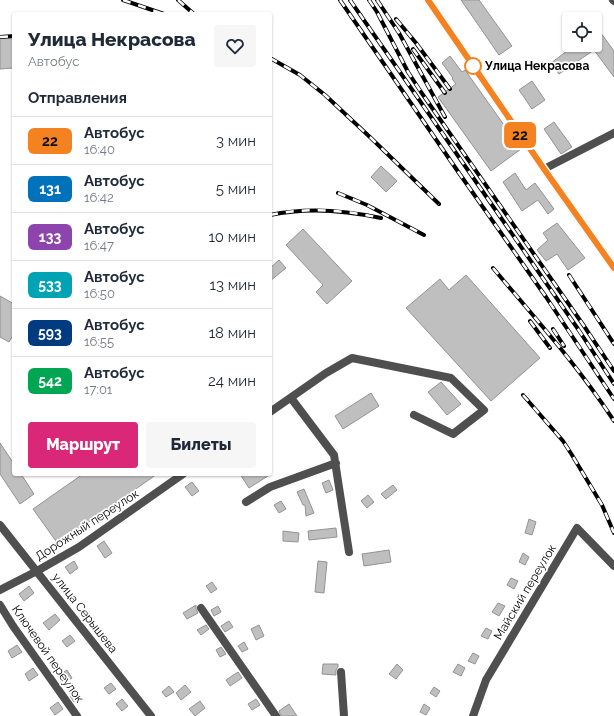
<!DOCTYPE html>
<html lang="ru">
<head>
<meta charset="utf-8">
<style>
  body { margin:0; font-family:Raleway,sans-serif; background:#f6f6f7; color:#1f2937; height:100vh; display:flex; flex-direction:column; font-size:15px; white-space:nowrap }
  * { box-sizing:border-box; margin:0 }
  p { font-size:13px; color:#747a83 }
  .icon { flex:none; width:22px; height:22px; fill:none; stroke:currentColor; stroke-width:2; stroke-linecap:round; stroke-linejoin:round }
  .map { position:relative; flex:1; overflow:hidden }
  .drawer { position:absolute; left:12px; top:12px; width:260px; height:464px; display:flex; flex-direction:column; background:#fff; border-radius:4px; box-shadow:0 1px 3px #0004 }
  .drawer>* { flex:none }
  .badge { padding:0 8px; border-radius:6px; font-size:14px; line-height:26px }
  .fabs { position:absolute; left:562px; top:12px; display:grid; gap:8px }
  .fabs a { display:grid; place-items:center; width:40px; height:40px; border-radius:4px; background:#fff; box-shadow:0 1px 3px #0004; font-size:20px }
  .map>.badge { position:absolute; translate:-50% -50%; box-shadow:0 0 0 2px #fff }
  h2 { padding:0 16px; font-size:15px; line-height:36px }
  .round { display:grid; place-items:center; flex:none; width:42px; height:42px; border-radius:4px; background:#f6f6f7 }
  .head { display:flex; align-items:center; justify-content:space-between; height:68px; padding:0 16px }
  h1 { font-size:19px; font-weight:800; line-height:30px }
  .primary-button { display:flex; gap:8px; margin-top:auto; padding:8px 16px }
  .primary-button a { flex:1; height:46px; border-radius:4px; background:#db2777; color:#fff; font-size:16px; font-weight:800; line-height:46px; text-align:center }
  .primary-button a+a { background:#f6f6f7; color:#1f2937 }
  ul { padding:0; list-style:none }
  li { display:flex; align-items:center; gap:12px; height:48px; padding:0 16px; border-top:1px solid #e0e1e3 }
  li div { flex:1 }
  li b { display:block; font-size:15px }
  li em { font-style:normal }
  li .badge { min-width:44px; font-weight:700; text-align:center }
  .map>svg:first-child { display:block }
  .building { fill:#bfbfbf; stroke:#939393 }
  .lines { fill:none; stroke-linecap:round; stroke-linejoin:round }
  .minor { stroke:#4f4f4f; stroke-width:8 }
  .secondary { stroke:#1c1c1c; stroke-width:8 }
  .rail-casing { stroke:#000; stroke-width:4 }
  .rail { stroke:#fff; stroke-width:2.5; stroke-dasharray:8; stroke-linecap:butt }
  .line-casing { stroke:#fff; stroke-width:9 }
  .line { stroke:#f58220; stroke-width:6 }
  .stop-dot { fill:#fff; stroke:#f58220; stroke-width:2 }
  .labels { text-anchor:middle; stroke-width:3.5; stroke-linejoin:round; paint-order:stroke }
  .stop-label { font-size:12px; font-weight:bold; fill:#000; stroke:#fff; text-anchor:start }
  .street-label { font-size:12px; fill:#000; stroke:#fff }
</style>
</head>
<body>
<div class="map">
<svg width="614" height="716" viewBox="0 0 614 716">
  <rect width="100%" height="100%" fill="#fff"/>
  <path class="building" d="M461,0H479L512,46L499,55Z
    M595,25L614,51V77L594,50L559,74L551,63L575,45H595Z
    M14,37V68L0,69V38Z
    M450,56L462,72L465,70L521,149L491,171L438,97L456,84L452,79L453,78L442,63Z
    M532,81L545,100L532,109L519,90Z
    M554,122L572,147L561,154L544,129Z
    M381,166L397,181L386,192L371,177Z
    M515,173L526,190L535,183L554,209L548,214L538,200L522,211L503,182Z
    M557,223L585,258L568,270L557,254L546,261L537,250L548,240L543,233Z
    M303,229L352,281L327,304L316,292L323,285L286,245Z
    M279,260L286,268L270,281V268Z
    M466,275L540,358L491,401L406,308L440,279L449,290Z
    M0,296L14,304V334L9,342L0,337Z
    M441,382L461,404L447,415L428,392Z
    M371,393L379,406L343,429L335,416Z
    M0,443L14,464V474H21L34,494L20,504L0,474Z
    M83,474H157L58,544L33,509Z
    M240,474H271L249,488Z
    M329,480L333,490L326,493L322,483Z
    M192,482L199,491L192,496L185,487Z
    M393,485L397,490L386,499L381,494Z
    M304,489L314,513L306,516L305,505H303L297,492Z
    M368,495L374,502L367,508L361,501Z
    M281,501L286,509L279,513L274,505Z
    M529,519L536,522L532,535L525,533Z
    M336,528L337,537L309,540L308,531Z
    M283,531L299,533L298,542L283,541Z
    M104,541L112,553L105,558L97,546Z
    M389,550L391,562L364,566L362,554Z
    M523,553L529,557L525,565L519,562Z
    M74,561L78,568L70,574L65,567Z
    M318,561L327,562L324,593L315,592Z
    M511,578L518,581L514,589L507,585Z
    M212,582L217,589L211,593L206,586Z
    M29,586L34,593L24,601L19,594Z
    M498,603L505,606L499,616L492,612Z
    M196,605V609L198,613L187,619L183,613Z
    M218,606L221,612L214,616L211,610Z
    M55,614L60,620L49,630L43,623Z
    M229,621L233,627L225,632L221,626Z
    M206,625L209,629L201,635L197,630Z
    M259,625L264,636L256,640L251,629Z
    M486,628L492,631L488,639L481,636Z
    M70,635L75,641L67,647L62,641Z
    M244,642L248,649L242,652L238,646Z
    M17,645L22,652L12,658L8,651Z
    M221,647L226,654L220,657L216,650Z
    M473,653L479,656L475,664L468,661Z
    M323,664H338V667L336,670V675L322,674Z
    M397,664L403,670L396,679L389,674Z
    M458,664L465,668L461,676L453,672Z
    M33,668L38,675L29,681L25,674Z
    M67,670L72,678L62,684L58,676Z
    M238,672L242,678L230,686L226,680Z
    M111,683L116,689L109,694L104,688Z
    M185,685L191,692L181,700L176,693Z
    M169,686L174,692L166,697L162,692Z
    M434,687L440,691L436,697L430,693Z
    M75,693L78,699L74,702L70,696Z
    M122,699L128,706L122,711L116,704Z
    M256,699L260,705L252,710L248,704Z
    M200,701L205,708L195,716L189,709Z
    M58,702L63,709L55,715L50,708Z
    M289,704L297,716H281L279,711Z
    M424,704L430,708L426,715L420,712Z"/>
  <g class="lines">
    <path class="minor" d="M613,0L614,1
      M544,169L614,133
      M291,398L334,455L349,552
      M270,412L326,373L352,358L451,378L484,410L453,434L414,415
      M246,502L270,487L336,463
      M0,525L151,716
      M0,590L37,571L79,547L183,474
      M0,605L13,626L77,716
      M201,608L276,716
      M341,672L344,716
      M473,716L486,680L577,528L614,566"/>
    <path class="secondary" d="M428,0L544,169L614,268"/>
    <g class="rail-casing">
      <path id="rail" d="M123,0L164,14
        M178,0L194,14
        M340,0L459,173L546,297L614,399
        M350,0L578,329L614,384
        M369,0L377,12L408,72L421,92L584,326L614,371
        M377,0L399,33L445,117
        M396,19L416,43L450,89
        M0,37L14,36
        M413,49L445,93
        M270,58L300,75L325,95L372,139L439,204
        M338,193L367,205L424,235
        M270,215C307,207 344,210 381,218
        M493,268C535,318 579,367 614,421
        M569,275L614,344
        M530,321L550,348
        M553,329L564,346
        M523,395L563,441L572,455L602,505L614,533"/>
    </g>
    <use href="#rail" class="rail"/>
  </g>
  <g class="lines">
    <g class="line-casing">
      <path id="line" d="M428,0L544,169L614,268"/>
    </g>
    <use href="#line" class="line"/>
  </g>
  <circle class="stop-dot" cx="473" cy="66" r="8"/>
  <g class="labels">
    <g class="stop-label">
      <text x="485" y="70">Улица Некрасова</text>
    </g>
    <g class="street-label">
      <text transform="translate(87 525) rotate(-33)" y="4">Дорожный переулок</text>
      <text transform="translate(525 592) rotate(-59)" y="4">Майский переулок</text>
      <text transform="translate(85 613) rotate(52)" y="4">улица Серышева</text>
      <text transform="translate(48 654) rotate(55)" y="4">Ключевой переулок</text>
    </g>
  </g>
</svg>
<div class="fabs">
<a><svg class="icon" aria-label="locate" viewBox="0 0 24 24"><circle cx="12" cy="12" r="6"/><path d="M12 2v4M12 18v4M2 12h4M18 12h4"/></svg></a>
</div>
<b class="badge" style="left:520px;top:135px;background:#f58220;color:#111">22</b>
<section class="drawer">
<div class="head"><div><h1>Улица Некрасова</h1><p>Автобус</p></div><a class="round"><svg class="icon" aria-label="heart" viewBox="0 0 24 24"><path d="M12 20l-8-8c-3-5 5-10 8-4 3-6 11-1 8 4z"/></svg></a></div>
<h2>Отправления</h2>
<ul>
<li><span class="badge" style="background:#f58220;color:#111">22</span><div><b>Автобус</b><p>16:40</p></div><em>3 мин</em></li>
<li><span class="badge" style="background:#0072bc;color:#fff">131</span><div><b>Автобус</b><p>16:42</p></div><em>5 мин</em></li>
<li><span class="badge" style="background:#8e44ad;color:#fff">133</span><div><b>Автобус</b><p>16:47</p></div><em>10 мин</em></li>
<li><span class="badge" style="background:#00a3b4;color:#fff">533</span><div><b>Автобус</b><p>16:50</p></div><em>13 мин</em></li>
<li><span class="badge" style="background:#003b80;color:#fff">593</span><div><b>Автобус</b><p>16:55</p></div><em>18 мин</em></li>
<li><span class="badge" style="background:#00a651;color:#fff">542</span><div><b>Автобус</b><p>17:01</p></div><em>24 мин</em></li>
</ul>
<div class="primary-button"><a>Маршрут</a><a>Билеты</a></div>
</section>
</div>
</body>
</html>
